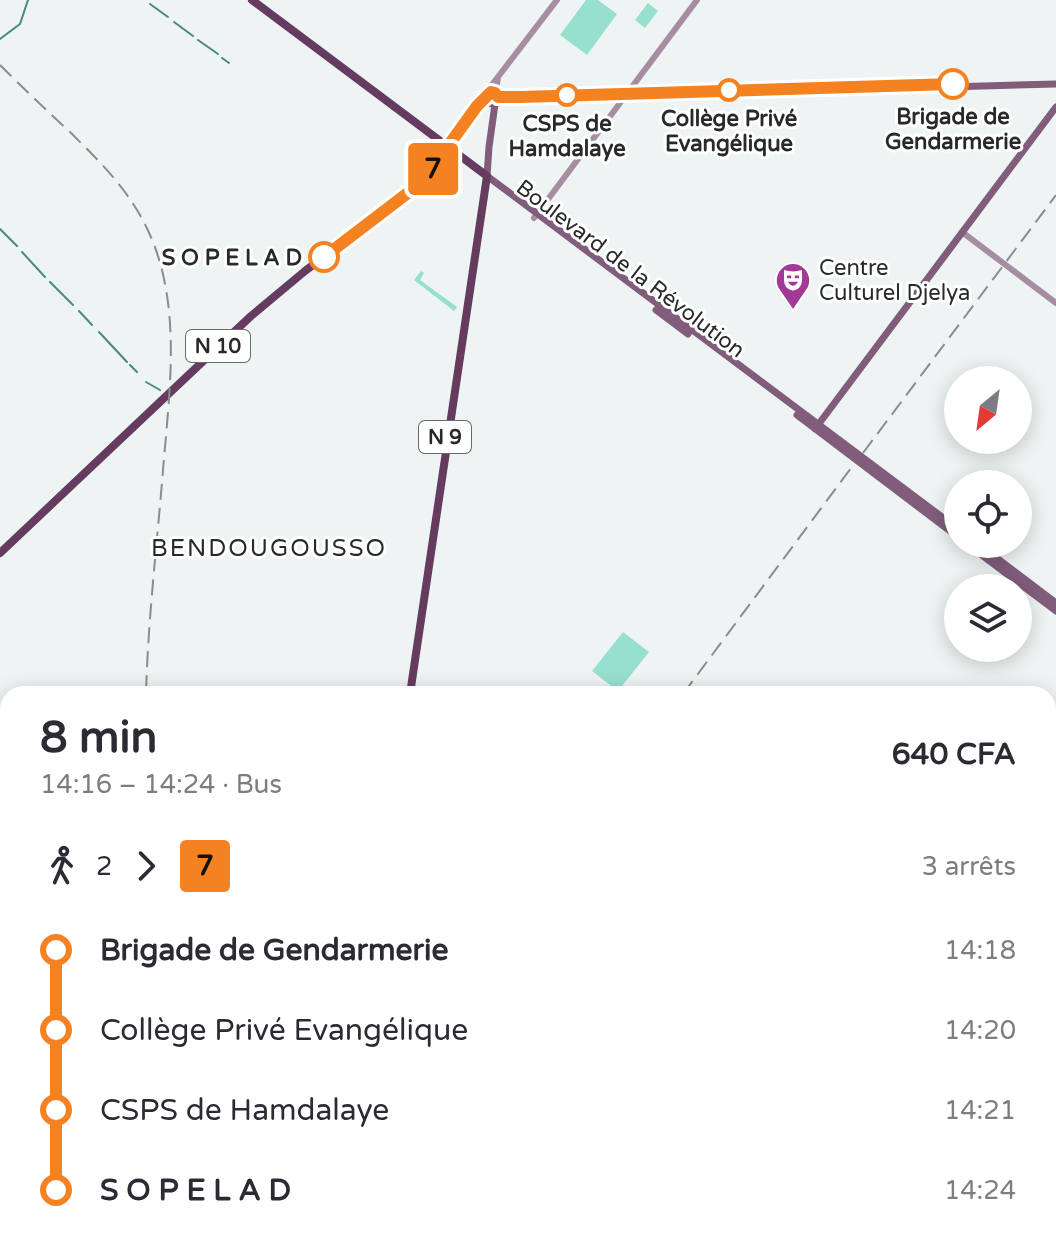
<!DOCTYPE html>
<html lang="fr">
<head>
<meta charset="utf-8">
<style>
  body { margin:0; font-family:"Varela Round",sans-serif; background:#f2f2f3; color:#2b2b33; height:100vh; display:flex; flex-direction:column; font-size:30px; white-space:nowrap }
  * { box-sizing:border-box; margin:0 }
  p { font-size:26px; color:#7c7c81 }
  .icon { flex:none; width:44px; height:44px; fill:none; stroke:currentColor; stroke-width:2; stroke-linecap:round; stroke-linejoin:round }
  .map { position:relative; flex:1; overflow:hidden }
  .panel { position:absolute; left:0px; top:686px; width:1056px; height:560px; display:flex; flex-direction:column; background:#fff; border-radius:24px 24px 0 0; box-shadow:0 4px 20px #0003 }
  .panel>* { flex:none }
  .badge { padding:0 16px; border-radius:6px; font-size:28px; line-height:52px }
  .needle { width:52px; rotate:209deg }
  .buttons { position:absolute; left:944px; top:366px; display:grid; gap:16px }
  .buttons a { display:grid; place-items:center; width:88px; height:88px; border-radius:50%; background:#fff; box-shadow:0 4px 20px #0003; font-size:40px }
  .map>.badge { position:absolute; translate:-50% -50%; box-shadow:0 0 0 4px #fff }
  .legs { display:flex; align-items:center; gap:12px; height:88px; padding:0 40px; font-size:26px }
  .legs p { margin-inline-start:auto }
  .overview { display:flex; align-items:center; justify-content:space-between; height:136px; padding:0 40px }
  h1 { font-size:44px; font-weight:700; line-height:60px }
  ul { padding:0 40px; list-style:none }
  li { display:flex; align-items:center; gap:28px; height:80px; font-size:30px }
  li i { display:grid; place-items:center; width:12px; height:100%; margin:0 10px; background:currentColor }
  li i::after { content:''; width:20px; height:20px; margin:-10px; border:6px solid; border-radius:50%; background:#fff }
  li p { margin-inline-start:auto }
  li:first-child i { background:linear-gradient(#0000 50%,currentColor 0) }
  li:last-child i { background:linear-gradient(currentColor 50%,#0000 0) }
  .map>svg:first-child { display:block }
  .green { fill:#97e0d0 }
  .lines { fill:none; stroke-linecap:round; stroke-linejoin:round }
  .stream { stroke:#488a7c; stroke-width:2 }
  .tertiary { stroke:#a78da2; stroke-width:6 }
  .secondary { stroke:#815d7b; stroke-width:7 }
  .primary { stroke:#653b5f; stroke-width:8 }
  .rail { stroke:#898d8c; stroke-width:2; stroke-dasharray:16 8; stroke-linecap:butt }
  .line-1-casing { stroke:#fff; stroke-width:18 }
  .line-1 { stroke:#f58220; stroke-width:12 }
  .stop-1-dot { fill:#fff; stroke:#f58220; stroke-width:4 }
  .labels { text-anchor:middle; stroke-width:6; stroke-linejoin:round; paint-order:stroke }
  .shield { fill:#fff; stroke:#686a69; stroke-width:2 }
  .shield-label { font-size:20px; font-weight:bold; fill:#282a29 }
  .stop-label { font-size:22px; font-weight:bold; fill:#282a29; stroke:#fff }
  .poi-label { font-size:22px; fill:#282a29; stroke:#fff; text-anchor:start }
  .street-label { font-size:22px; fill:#282a29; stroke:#fff }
  .neighbourhood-label { font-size:24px; letter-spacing:2px; fill:#282a29; stroke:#fff }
</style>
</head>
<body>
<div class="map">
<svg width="1056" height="1246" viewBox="0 0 1056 1246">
  <rect width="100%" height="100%" fill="#eef4f3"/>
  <path class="green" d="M586,0H598L617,14L587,55L560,35Z
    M648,3L658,11L645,28L635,20Z
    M421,271L424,273L420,280L457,307L454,311L414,280Z
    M623,632L649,652L618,691L592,671Z"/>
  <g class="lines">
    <path class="stream" d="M150,4L168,17
      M174,22L193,36
      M0,39L20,24L28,0
      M198,40L218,54
      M222,58L229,63
      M0,229L17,246
      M22,252L45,277
      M50,282L73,305
      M79,311L92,325
      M99,332L127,362
      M130,365L137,372
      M146,382L160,390
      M0,949L8,941"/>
    <path class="tertiary" d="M496,93L498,77
      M487,94L491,86L557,0
      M534,218L697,0
      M962,232L1056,303
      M1048,981L1056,970
      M903,1246V1238"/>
    <path class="secondary" d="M486 98a6 6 0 1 1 12 0a6 6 0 1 1-12 0Z
      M497,103L520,99L1056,84
      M495,104L489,147L487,176L958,529
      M447,146L451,142L477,106L486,97
      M656,310L688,334
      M797,415L958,537
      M815,429L1056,107
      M967,544L1056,611
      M978,544L1056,603"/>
    <path class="primary" d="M252,0L487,176L410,694
      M0,553L251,316L305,271L413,189L450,148
      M340,1246V1238"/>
    <path class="rail" d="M0,65C23,88 46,110 70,132C94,156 119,180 137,210C185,288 170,384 163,470C157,545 148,619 146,694
      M863,453L1056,195
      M683,694L854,464"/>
  </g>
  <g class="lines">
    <g class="line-1-casing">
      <path id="line-1" d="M324,257L413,189L450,148L451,142L477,106L491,92L495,93L498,97H521L953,84"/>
    </g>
    <use href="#line-1" class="line-1"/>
  </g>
  <defs>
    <g id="theatre-pin" transform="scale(1.8)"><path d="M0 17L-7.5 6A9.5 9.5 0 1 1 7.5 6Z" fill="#a43897" stroke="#fff"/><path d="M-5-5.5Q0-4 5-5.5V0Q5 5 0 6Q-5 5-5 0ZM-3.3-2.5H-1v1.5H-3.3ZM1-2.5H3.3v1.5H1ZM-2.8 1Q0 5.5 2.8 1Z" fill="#fff"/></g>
  </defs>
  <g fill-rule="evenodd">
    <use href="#theatre-pin" x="793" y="280"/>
  </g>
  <g class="stop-1-dot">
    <circle cx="953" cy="84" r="14"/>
    <circle cx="729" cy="90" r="10"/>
    <circle cx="567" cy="95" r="10"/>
    <circle cx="324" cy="257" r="14"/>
  </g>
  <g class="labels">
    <g class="shield">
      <rect x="186" y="330" width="64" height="32" rx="6"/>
      <rect x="419" y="421" width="52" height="32" rx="6"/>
    </g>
    <g class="shield-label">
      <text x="218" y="353">N 10</text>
      <text x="445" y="444">N 9</text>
    </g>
    <g class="stop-label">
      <text x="953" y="124">Brigade de<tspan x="953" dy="25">Gendarmerie</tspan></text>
      <text x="729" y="126">Collège Privé<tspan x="729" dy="25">Evangélique</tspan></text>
      <text x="567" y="131">CSPS de<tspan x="567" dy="25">Hamdalaye</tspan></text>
      <text x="302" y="265" text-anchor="end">S O P E L A D</text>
    </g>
    <g class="poi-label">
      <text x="819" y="275">Centre<tspan x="819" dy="25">Culturel Djelya</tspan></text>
    </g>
    <g class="street-label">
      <text transform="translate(631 268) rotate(37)" y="8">Boulevard de la Révolution</text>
    </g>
    <g class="neighbourhood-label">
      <text x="269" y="556">BENDOUGOUSSO</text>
    </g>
  </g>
</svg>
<div class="buttons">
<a><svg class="needle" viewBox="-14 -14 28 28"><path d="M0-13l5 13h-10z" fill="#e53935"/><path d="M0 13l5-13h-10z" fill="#7c7c81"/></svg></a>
<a><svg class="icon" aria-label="locate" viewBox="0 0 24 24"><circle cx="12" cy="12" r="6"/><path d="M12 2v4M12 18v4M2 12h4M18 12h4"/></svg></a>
<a><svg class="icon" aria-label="layers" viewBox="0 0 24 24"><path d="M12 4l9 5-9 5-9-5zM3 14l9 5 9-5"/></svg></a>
</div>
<b class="badge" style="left:433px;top:169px;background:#f58220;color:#111">7</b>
<section class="panel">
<div class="overview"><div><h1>8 min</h1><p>14:16 – 14:24 · Bus</p></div><b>640 CFA</b></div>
<div class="legs"><svg class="icon" aria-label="walk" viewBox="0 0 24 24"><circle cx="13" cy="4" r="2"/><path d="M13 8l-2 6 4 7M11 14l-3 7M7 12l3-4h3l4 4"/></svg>2<svg class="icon" aria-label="forward" viewBox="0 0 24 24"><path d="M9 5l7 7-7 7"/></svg><b class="badge" style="background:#f58220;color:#111">7</b><p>3 arrêts</p></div>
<ul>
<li><i style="color:#f58220"></i><b>Brigade de Gendarmerie</b><p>14:18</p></li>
<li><i style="color:#f58220"></i><span>Collège Privé Evangélique</span><p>14:20</p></li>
<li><i style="color:#f58220"></i><span>CSPS de Hamdalaye</span><p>14:21</p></li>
<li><i style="color:#f58220"></i><b>S O P E L A D</b><p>14:24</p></li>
</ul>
</section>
</div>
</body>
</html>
